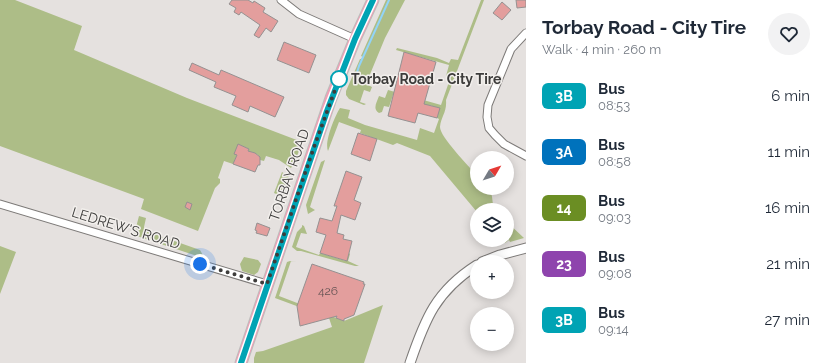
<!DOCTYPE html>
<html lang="en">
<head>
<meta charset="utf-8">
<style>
  body { margin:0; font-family:Raleway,sans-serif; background:#f2f2f3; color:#1f2937; height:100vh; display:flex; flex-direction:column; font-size:15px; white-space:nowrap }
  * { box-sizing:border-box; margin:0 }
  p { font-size:13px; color:#747a83 }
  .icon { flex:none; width:22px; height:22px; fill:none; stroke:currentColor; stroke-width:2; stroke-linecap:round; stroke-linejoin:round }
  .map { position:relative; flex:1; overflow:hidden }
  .sheet { display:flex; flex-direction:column; background:#fff; width:300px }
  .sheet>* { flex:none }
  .badge { padding:0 8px; border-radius:6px; font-size:14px; line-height:26px }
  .needle { width:26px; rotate:51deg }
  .tools { position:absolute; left:470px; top:151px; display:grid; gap:8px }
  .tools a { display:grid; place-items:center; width:44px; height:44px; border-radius:50%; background:#fff; box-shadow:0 2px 10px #0003; font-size:20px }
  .you { position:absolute; width:20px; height:20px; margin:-10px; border:3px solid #fff; border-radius:50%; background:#1a73e8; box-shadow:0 0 0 6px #1a73e833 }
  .map>.badge { position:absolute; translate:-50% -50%; box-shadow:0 0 0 2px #fff }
  .round { display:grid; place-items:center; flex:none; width:42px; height:42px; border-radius:21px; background:#f2f2f3 }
  .overview { display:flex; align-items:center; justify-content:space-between; height:68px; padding:0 16px }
  h1 { font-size:19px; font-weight:700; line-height:30px }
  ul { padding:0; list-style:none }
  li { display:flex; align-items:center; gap:12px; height:56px; padding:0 16px }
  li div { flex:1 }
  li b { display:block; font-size:15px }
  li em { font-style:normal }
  li .badge { min-width:44px; font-weight:700; text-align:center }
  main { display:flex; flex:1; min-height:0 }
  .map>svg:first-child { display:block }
  .green { fill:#adbd87 }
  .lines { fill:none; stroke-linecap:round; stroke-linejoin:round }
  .stream { stroke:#92d4f7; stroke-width:2 }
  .building { fill:#e39e9d; stroke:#959191 }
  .minor-casing { stroke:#7d7a78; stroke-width:9 }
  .tertiary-casing { stroke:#7d7a78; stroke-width:11 }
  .primary-casing { stroke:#bdbdbc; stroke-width:13 }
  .minor { stroke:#fff; stroke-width:7 }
  .tertiary { stroke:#fff; stroke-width:9 }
  .primary { stroke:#f19eb5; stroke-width:11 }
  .line-casing { stroke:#fff; stroke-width:9 }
  .line { stroke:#00a3b4; stroke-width:6 }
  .walk { stroke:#3d3c3b; stroke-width:4; stroke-dasharray:0 7.2 }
  .stop-dot { fill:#fff; stroke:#00a3b4; stroke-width:2 }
  .labels { text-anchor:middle; stroke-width:3; stroke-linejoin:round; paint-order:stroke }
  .number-label { font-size:12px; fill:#665454 }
  .stop-label { font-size:14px; font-weight:bold; fill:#3d3c3b; stroke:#f2efec; text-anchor:start }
  .street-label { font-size:14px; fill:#3d3c3b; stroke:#f2efec }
</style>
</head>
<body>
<main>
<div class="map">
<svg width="526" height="363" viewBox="0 0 526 363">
  <rect width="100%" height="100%" fill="#e5e1df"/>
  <path class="green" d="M0,0H15L82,26L74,50L187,98L302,142L295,162L291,168L279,160L266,156L264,161L260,160L258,155L252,152L248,153L249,149L238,144L237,155L233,164L224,161L218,178L220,179V183L215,188L198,231L141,209L144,199L0,146Z
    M386,0H405L385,38L366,84L372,87L370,92L364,90L360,102L366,104L364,105L349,99L346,95V91L360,59H361L363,57L361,56Z
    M481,0H484L446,100C447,113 441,116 440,127C440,137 469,166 477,176V188H488C495,197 490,202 496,210H477V212L430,156L397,143L393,145L360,133L361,130L339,122L328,151C324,142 335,116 340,108L350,110L348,118L365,125L417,140L420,128L434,133L439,119L437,118L439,108L429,105L427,106L422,114L393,95L389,107L384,106L382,112L379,113C372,109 377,102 379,96L385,98L388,90L441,105L450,79L446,76L449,65L396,50L397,48L437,58L449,63L451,59L458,60Z
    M325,160L310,207L315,210L308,214L306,205L321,162Z
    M282,172L289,177L288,178L287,185L283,197L274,193Z
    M139,216L146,218L144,227L146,231L200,250L204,257L197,256L134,235Z
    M507,222L524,238L510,242L509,240L505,243L502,240H507Z
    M302,225L304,226L307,234L301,233L296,247L319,255L320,253L346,261L349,253L350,254L348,261L359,266H355L301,251H297L292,247L297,232L302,227Z
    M0,246L16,252L0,294Z
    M244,257L258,260L261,264L258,272L254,275L242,271L240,264Z
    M290,261L297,262L291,261L279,296L344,321L383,305L364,363H254V358L256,352L263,351L332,327L329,318L275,298L287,262Z"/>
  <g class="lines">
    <path class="stream" d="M354,82L359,66L389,0"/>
  </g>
  <path class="building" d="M232,0H248L253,3L254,1L265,8L263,12L278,21L271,32L266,28L259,38L254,35L260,25L241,12L239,15L234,12L236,8L229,4Z
    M516,0H526V7L517,8Z
    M502,2L511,10L502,20L493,13Z
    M284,42L316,55L309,73L277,60Z
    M404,52L436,62L424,104L440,108L437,118L418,113L415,123L388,116Z
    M192,63L219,75L221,70L284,97L275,117L250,106L248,112L232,105L236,96L214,87L216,82L189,70Z
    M358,133L377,139L370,161L351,154Z
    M238,144L249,149L248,151L255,153L260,157V165H258L255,172L233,164L237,155L234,154Z
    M346,171L362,177L354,200L361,203L355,220L341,215L337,233L344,235L343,239L352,241L347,261L320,253L326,235L316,232L320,218L332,221L337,206H334Z
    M187,202L192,204L190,210L185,207Z
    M257,223L270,228L267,236L256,233L257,231L255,230Z
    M312,264L364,282L363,284H365L354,315L344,319V321L336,318L337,316L300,326L297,306Z"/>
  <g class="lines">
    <g class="minor-casing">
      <path id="minor" d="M281,0L299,14L355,39
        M526,33L511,49L488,105L487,117L489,128L495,135L504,144L526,156
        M0,204L267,284"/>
    </g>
    <g class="tertiary-casing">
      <path id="tertiary" d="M482,262L500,255L526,248
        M410,363C425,319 436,291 477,265"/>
    </g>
    <g class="primary-casing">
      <path id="primary" d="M241,363L331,98L355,39L373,0"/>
    </g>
    <use href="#minor" class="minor"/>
    <use href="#tertiary" class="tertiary"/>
    <use href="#primary" class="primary"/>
  </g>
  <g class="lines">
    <g class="line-casing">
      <path id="line" d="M241,363L327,111L355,39L373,0"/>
    </g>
    <use href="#line" class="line"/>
    <path class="walk" d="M200,264L267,284L313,150L339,79"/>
  </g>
  <circle class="stop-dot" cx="339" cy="79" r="8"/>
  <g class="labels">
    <g class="number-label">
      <text x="328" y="295">426</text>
    </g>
    <g class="stop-label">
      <text x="351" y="84">Torbay Road - City Tire</text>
    </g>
    <g class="street-label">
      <text transform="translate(289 175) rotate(-71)" y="5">TORBAY ROAD</text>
      <text transform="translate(126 228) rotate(17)" y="5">LEDREW'S ROAD</text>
    </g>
  </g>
</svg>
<div class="tools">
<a><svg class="needle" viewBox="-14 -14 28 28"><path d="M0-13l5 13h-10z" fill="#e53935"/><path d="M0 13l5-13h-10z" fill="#747a83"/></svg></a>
<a><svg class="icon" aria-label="layers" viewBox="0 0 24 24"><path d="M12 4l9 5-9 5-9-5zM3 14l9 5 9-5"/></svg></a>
<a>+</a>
<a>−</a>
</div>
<div class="you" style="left:200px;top:264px"></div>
</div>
<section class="sheet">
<div class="overview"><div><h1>Torbay Road - City Tire</h1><p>Walk · 4 min · 260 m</p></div><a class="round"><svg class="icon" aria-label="heart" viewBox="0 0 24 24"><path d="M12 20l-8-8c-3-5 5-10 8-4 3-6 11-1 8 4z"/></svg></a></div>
<ul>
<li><span class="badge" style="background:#00a3b4;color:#fff">3B</span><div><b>Bus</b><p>08:53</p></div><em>6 min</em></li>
<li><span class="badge" style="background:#0072bc;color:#fff">3A</span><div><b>Bus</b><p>08:58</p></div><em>11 min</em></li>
<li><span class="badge" style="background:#6b8e23;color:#fff">14</span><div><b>Bus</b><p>09:03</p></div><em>16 min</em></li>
<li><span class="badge" style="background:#8e44ad;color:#fff">23</span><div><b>Bus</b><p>09:08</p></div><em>21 min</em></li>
<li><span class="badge" style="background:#00a3b4;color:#fff">3B</span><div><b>Bus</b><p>09:14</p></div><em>27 min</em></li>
</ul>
</section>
</main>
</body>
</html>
